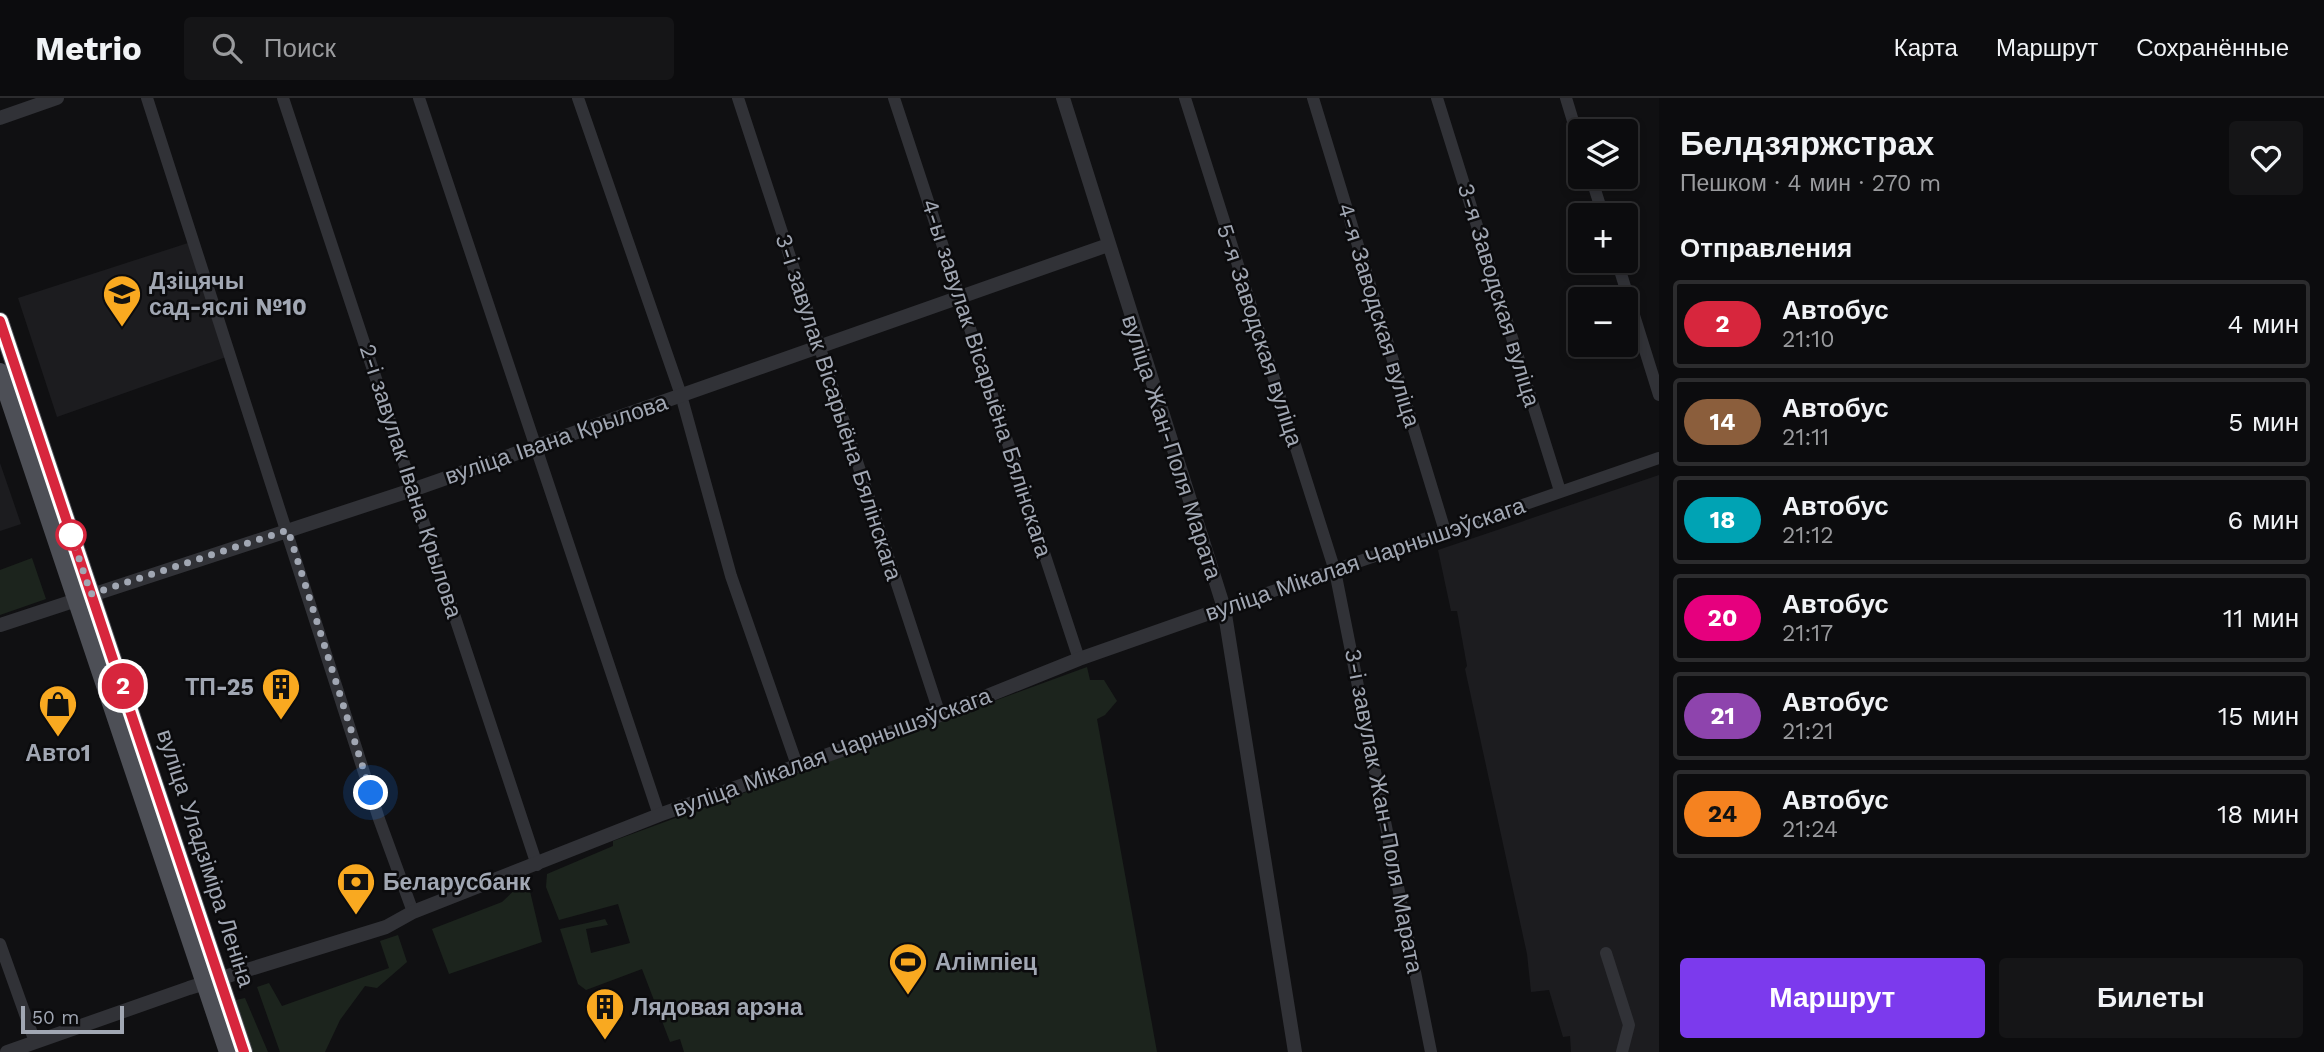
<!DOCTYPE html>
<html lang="ru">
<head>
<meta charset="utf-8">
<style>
  body { margin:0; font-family:"Work Sans",sans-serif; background:#151517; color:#f1f3f6; height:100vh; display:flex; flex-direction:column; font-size:26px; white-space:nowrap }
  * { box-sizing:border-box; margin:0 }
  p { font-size:23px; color:#9a9b9e }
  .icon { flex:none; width:38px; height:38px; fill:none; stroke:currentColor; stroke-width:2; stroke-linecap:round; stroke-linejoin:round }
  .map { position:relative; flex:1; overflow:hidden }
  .panel { display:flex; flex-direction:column; background:#0c0c0e; width:665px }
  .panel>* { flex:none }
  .badge { padding:0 14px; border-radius:23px; font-size:24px; line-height:46px }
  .controls { position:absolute; left:1568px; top:21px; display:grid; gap:14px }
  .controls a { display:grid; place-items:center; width:70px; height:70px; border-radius:7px; background:#0c0c0e; box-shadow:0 4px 10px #0003,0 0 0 2px #2c2c2e; font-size:35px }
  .scale { position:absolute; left:21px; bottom:18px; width:103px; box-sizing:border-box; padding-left:7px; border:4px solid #a1a7b3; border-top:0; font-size:19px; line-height:24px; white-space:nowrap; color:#a1a7b3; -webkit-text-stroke:5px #0b0b0d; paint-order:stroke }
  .you { position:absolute; width:35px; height:35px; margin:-18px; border:5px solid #fff; border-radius:50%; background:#1a73e8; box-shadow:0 0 0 10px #1a73e833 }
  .map>.badge { position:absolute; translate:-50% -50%; box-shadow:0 0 0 4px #fff }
  h2 { padding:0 21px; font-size:26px; line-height:63px }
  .round { display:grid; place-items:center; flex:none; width:74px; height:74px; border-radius:7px; background:#151517 }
  .summary { display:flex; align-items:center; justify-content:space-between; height:119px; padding:0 21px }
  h1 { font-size:33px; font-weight:800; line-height:52px }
  .action { display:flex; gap:14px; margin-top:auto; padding:14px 21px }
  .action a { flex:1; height:80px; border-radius:7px; background:#7c3aed; color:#fff; font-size:28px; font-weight:800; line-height:80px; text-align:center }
  .action a+a { background:#151517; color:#f1f3f6 }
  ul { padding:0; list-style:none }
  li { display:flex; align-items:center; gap:21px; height:88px; margin:0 14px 10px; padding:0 7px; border:4px solid #2c2c2e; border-radius:7px }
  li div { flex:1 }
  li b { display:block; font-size:26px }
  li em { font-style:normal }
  li .badge { min-width:77px; font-weight:700; text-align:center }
  header { display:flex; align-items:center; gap:42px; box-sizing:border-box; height:98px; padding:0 35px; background:#0c0c0e; border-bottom:2px solid #2c2c2e }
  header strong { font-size:33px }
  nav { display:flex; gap:38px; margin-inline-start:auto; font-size:24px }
  .search { width:490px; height:63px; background:#151517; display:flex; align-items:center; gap:18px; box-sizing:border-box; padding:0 24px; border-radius:7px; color:#9a9b9e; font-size:26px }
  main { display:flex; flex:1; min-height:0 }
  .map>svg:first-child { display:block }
  .built { fill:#1c1c1f }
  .green { fill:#1c241d }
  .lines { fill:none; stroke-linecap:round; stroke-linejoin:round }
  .minor { stroke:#313237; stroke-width:12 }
  .tertiary { stroke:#313237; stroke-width:14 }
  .primary { stroke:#4d4f56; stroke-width:18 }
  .line-casing { stroke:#fff; stroke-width:16 }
  .line { stroke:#d7263d; stroke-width:10 }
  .walk { stroke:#a1a7b3; stroke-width:7; stroke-dasharray:0 12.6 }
  .stop-dot { fill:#fff; stroke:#d7263d; stroke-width:3.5 }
  .labels { text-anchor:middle; stroke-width:5; stroke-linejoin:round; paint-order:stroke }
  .poi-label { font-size:23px; font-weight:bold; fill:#a1a7b3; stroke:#0b0b0d; text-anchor:start }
  .street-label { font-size:23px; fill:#a1a7b3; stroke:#0b0b0d }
</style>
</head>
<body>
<header>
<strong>Metrio</strong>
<div class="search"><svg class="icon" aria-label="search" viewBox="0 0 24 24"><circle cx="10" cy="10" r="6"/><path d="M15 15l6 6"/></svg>Поиск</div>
<nav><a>Карта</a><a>Маршрут</a><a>Сохранённые</a></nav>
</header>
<main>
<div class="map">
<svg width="1659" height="954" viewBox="0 0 1659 954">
  <rect width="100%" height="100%" fill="#101012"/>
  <path class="built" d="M188,145L226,259L57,319L18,200Z
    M0,365L21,426L0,433Z
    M1659,377V954H1571L1570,938L1563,939L1549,892L1531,894L1527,856L1465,571L1467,568L1457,513H1451L1438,452Z"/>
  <path class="green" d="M32,460L46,501L0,517V472Z
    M1087,569L1090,582H1104L1117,603L1105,617L1097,621L1157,954H684L680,941L670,944L642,871L586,892L578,886L560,831L605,821L608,827L586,831L591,855L630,845L618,806L559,822L546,789L547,776L613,748V743Z
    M528,785L542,844L449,876L432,831L502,804L520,787Z
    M398,837L407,864L377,890L365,888L340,922L325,954H280L257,889L269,885L282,908L389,870L380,843Z
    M245,900L268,954H253L236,902Z"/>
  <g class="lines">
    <path class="minor" d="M147,0L379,721L413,814
      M283,0L537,767
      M419,0L659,717
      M578,0L681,297L731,478L797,667
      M738,0L940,617
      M894,0L1079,561
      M1185,0L1335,473L1431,954
      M1313,0L1445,433
      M1437,0L1560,393
      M1566,0L1580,46
      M1591,79L1603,117
      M1617,163L1659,297
      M1224,510L1659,360
      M0,846L35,944
      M1606,855L1629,927L1622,954"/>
    <path class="tertiary" d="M1063,0L1224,510L1295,954
      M0,20L57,0
      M0,527L415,391L1108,147
      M7,954L189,890L386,829L413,814L659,717L940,617L1079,561L1224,510"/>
    <path class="primary" d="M0,223L244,954
      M0,274L228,954"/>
  </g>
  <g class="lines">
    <g class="line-casing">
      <path id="line" d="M0,223L244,954"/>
    </g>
    <use href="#line" class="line"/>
    <path class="walk" d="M71,437L91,496L288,432L371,695"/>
  </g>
  <defs>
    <g id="school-pin" transform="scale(2.0125)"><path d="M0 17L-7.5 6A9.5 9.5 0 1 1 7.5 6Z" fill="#f9a920" stroke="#0b0b0d"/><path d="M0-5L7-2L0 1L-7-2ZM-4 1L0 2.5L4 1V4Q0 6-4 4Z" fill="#111"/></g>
    <g id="building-pin" transform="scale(2.0125)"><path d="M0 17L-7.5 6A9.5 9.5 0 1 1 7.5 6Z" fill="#f9a920" stroke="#0b0b0d"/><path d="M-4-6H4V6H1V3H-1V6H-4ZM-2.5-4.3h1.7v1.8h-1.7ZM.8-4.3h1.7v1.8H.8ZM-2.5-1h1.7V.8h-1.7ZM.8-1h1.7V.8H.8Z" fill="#111"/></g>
    <g id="shop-pin" transform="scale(2.0125)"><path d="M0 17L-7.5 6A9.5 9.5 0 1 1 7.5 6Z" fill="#f9a920" stroke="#0b0b0d"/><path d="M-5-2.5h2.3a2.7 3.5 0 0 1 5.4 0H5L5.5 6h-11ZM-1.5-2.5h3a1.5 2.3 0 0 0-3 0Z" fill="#111"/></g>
    <g id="bank-pin" transform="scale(2.0125)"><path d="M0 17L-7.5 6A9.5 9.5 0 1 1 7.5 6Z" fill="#f9a920" stroke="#0b0b0d"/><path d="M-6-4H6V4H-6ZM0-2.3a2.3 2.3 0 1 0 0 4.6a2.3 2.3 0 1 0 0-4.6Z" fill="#111"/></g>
    <g id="stadium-pin" transform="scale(2.0125)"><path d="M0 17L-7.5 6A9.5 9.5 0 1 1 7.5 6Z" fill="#f9a920" stroke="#0b0b0d"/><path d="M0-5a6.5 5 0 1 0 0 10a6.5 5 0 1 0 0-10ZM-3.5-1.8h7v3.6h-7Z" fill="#111"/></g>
  </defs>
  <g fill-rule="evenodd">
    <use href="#school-pin" x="122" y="196"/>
    <use href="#building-pin" x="281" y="589"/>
    <use href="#shop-pin" x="58" y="606"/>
    <use href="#bank-pin" x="356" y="784"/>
    <use href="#stadium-pin" x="908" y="864"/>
    <use href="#building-pin" x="605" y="909"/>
  </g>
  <circle class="stop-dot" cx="71" cy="437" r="14"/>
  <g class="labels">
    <g class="poi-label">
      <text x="149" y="191">Дзіцячы<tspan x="149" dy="26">сад-яслі №10</tspan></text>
      <text x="254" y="597" text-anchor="end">ТП-25</text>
      <text x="58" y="663" text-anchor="middle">Авто1</text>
      <text x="383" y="792">Беларусбанк</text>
      <text x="935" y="872">Алімпіец</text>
      <text x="632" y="917">Лядовая арэна</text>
    </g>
    <g class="street-label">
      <text transform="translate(1499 197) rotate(73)" y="8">3-я Заводская вуліца</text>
      <text transform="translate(1379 217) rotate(73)" y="8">4-я Заводская вуліца</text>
      <text transform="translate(1260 237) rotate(72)" y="8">5-я Заводская вуліца</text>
      <text transform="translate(987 280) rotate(72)" y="8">4-ы завулак Вісарыёна Бялінскага</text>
      <text transform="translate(839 309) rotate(72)" y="8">3-і завулак Вісарыёна Бялінскага</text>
      <text transform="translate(556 341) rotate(-19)" y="8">вуліца Івана Крылова</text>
      <text transform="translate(1172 349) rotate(72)" y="8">вуліца Жан-Поля Марата</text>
      <text transform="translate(411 383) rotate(72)" y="8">2-і завулак Івана Крылова</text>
      <text transform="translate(1365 461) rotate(-19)" y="8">вуліца Мікалая Чарнышэўскага</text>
      <text transform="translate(832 654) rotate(-20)" y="8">вуліца Мікалая Чарнышэўскага</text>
      <text transform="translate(1384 713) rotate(79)" y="8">3-і завулак Жан-Поля Марата</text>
      <text transform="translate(206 760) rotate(72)" y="8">вуліца Уладзіміра Леніна</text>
    </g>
  </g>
</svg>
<div class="controls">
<a><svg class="icon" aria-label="layers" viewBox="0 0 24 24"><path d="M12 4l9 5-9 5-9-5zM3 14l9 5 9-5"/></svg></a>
<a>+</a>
<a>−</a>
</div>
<div class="scale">50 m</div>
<div class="you" style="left:371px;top:695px"></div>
<b class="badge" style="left:123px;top:588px;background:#d7263d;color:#fff">2</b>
</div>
<section class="panel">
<div class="summary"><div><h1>Белдзяржстрах</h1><p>Пешком · 4 мин · 270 m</p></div><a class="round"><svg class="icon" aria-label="heart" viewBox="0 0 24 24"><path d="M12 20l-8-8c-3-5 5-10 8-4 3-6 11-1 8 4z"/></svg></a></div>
<h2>Отправления</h2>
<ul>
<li><span class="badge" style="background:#d7263d;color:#fff">2</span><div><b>Автобус</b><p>21:10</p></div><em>4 мин</em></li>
<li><span class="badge" style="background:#8b5e3c;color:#fff">14</span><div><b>Автобус</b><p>21:11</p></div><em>5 мин</em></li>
<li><span class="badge" style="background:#00a3b4;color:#fff">18</span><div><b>Автобус</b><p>21:12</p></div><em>6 мин</em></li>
<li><span class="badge" style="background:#e6007e;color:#fff">20</span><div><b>Автобус</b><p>21:17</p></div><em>11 мин</em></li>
<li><span class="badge" style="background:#8e44ad;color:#fff">21</span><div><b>Автобус</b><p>21:21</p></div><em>15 мин</em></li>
<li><span class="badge" style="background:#f58220;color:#111">24</span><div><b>Автобус</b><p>21:24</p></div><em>18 мин</em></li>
</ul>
<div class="action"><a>Маршрут</a><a>Билеты</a></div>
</section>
</main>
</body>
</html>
